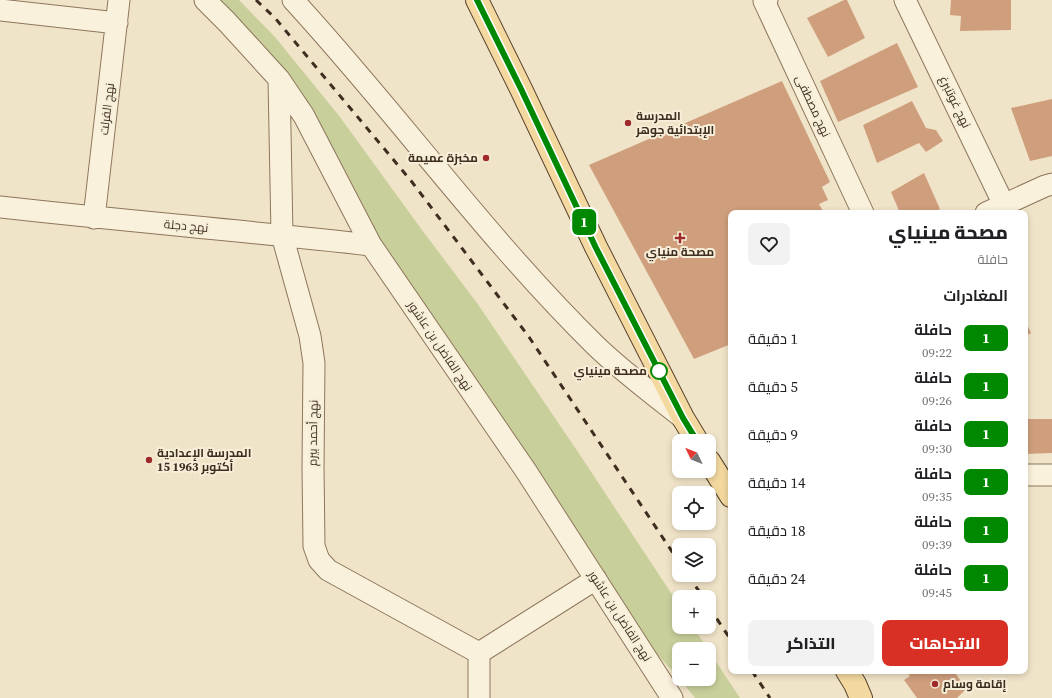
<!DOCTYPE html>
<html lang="ar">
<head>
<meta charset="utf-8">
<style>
  body { margin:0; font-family:"Source Serif 4",Cairo,serif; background:#f2f2f2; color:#202124; direction:rtl; height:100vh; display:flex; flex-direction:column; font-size:15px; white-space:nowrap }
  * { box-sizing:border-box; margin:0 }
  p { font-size:13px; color:#757577 }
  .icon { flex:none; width:22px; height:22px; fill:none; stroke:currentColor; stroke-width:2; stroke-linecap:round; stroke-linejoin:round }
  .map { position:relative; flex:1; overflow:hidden; direction:ltr }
  .drawer { position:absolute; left:728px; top:210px; width:300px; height:464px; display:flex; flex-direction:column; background:#fff; border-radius:8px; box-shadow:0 2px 6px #0003; direction:rtl }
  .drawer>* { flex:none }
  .badge { padding:0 8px; border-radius:6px; font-size:14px; line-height:26px }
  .needle { width:26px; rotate:313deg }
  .fabs { position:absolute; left:672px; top:434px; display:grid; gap:8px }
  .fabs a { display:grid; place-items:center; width:44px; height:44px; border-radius:8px; background:#fff; box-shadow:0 2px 6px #0003; font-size:20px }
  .map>.badge { position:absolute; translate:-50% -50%; box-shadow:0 0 0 2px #fff }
  h2 { padding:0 20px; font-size:15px; line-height:36px }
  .round { display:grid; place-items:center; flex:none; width:42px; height:42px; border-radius:8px; background:#f2f2f2 }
  .head { display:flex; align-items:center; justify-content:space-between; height:68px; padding:0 20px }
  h1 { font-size:19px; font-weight:800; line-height:30px }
  .button { display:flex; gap:8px; margin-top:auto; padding:8px 20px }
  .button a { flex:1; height:46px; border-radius:8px; background:#d93025; color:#fff; font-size:16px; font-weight:800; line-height:46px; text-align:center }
  .button a+a { background:#f2f2f2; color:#202124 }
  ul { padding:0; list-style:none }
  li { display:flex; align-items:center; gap:12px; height:48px; padding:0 20px }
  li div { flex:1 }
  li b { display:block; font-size:15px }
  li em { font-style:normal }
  li .badge { min-width:44px; font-weight:700; text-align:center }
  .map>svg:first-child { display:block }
  .green { fill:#c9cf9b }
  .building { fill:#cf9f7d }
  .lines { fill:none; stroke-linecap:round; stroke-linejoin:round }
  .minor-casing { stroke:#8d765c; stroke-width:23 }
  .major-casing { stroke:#5b4430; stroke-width:24 }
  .minor { stroke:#faf1dc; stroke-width:21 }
  .major { stroke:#f3d9a0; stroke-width:22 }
  .rail { stroke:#3d2e20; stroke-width:3; stroke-dasharray:7 7; stroke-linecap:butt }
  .line-casing { stroke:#fff; stroke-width:9 }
  .line { stroke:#080; stroke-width:6 }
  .poi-dot { fill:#9e2a2b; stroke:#f7eed8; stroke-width:1.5 }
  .stop-dot { fill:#fff; stroke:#080; stroke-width:2 }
  .labels { text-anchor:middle; stroke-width:4; stroke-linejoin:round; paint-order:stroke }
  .street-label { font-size:12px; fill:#3d2e20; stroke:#f7eed8 }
  .poi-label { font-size:12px; font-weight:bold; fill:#3d2e20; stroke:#f7eed8; text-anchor:start }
  .stop-label { font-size:12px; font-weight:bold; fill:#3d2e20; stroke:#f7eed8; text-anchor:end }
</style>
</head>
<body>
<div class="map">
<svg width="1052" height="698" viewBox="0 0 1052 698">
  <rect width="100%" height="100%" fill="#f0e4c8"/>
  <path class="green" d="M216,0H239L275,37L340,117L422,230L477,303L580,455L679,605V627H693L708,649H679V678L653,650Z
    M709,651L740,698H695L680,679H709Z"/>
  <path class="building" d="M844,0H847L865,38L828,57L807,18Z
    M951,0H1011V30L960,31L961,16L950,15Z
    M897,43L918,87L838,122L820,81Z
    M782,81L830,182L822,187L828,200L819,204L824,213H731V344L694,359L589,165Z
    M1052,99V156L1030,161L1011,108Z
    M912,101L926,128L936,130L943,141L926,152L919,143L877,163L863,125Z
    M924,173L940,209L933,213H900L891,192Z
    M1025,320L1031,333L1025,336Z
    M1025,419H1052V453L1025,454Z
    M908,671H954L966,689L957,698H917L904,680L910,676L906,672Z"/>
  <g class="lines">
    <g class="minor-casing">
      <path id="minor" d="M205,0L227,22L279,79L304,116L371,245L526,471L672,698
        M293,0C397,113 487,239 596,346C623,372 654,395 683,418
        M767,0L764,1L863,213
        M905,0L1004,205
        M0,10L117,23
        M279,79L282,235L310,336L314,363L313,467L314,546L319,560L328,570L479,653V698
        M0,207C124,221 248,231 371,245
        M986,213L1045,186L1052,184
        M94,218L119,0
        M1025,475H1052
        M479,653L596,579"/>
    </g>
    <g class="major-casing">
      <path id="major" d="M477,0L521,89L596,247L683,418L697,441
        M709,461L731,496
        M847,671L855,684L861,698"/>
    </g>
    <use href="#minor" class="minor"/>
    <use href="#major" class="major"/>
    <path class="rail" d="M256,0L275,18L412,182L529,337L679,562
      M688,575L703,597
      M709,607L731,640
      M752,671L770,698"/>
  </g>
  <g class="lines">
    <g class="line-casing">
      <path id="line" d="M477,0L521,89L596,248L683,418L697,441"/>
    </g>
    <use href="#line" class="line"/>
  </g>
  <g class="poi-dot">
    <circle cx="628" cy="123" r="4"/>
    <circle cx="486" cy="158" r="4"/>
    <path d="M678 232h4v4h4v4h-4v4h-4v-4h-4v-4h4z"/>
    <circle cx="149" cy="460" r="4"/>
    <circle cx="935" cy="684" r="4"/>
  </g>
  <circle class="stop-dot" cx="659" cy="371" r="8"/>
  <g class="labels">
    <g class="street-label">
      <text transform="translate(955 102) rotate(64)" y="4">نهج غوتنبرغ</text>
      <text transform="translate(813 106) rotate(65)" y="4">نهج مصطفى</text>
      <text transform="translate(107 109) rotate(-83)" y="4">نهج الفرلت</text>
      <text transform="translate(186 226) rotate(5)" y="4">نهج دجلة</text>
      <text transform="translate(440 346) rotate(56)" y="4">نهج الفاضل بن عاشور</text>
      <text transform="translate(313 433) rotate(-89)" y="4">نهج أحمد بيرم</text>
      <text transform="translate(620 616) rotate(57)" y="4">نهج الفاضل بن عاشور</text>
    </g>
    <g class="poi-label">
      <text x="636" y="120">المدرسة<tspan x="636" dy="14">الإبتدائية جوهر</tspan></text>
      <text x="478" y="162" text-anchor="end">مخبزة عميمة</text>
      <text x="680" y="256" text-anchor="middle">مصحة منياي</text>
      <text x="157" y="457">المدرسة الإعدادية<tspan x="157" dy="14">15 أكتوبر 1963</tspan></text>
      <text x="943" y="688">إقامة وسام</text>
    </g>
    <g class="stop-label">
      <text x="647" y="375">مصحة مينياي</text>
    </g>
  </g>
</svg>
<div class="fabs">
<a><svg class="needle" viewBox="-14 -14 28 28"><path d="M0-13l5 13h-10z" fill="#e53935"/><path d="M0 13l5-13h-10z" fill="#757577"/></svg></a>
<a><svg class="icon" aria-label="locate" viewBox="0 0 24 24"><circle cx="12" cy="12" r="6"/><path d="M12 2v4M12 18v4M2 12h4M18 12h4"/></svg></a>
<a><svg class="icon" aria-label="layers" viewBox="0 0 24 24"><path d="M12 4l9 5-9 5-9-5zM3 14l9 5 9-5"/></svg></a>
<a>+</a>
<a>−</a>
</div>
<b class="badge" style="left:584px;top:222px;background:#080;color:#fff">1</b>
<section class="drawer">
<div class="head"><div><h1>مصحة مينياي</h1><p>حافلة</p></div><a class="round"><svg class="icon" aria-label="heart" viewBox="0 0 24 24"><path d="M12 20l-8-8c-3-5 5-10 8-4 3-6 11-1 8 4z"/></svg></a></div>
<h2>المغادرات</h2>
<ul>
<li><span class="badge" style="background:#080;color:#fff">1</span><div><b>حافلة</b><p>09:22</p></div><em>1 دقيقة</em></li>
<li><span class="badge" style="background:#080;color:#fff">1</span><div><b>حافلة</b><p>09:26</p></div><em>5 دقيقة</em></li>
<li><span class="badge" style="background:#080;color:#fff">1</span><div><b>حافلة</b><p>09:30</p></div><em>9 دقيقة</em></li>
<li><span class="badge" style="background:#080;color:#fff">1</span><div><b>حافلة</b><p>09:35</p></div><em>14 دقيقة</em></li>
<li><span class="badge" style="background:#080;color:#fff">1</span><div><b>حافلة</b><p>09:39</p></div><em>18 دقيقة</em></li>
<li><span class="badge" style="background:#080;color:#fff">1</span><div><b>حافلة</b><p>09:45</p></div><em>24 دقيقة</em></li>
</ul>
<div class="button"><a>الاتجاهات</a><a>التذاكر</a></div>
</section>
</div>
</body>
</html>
